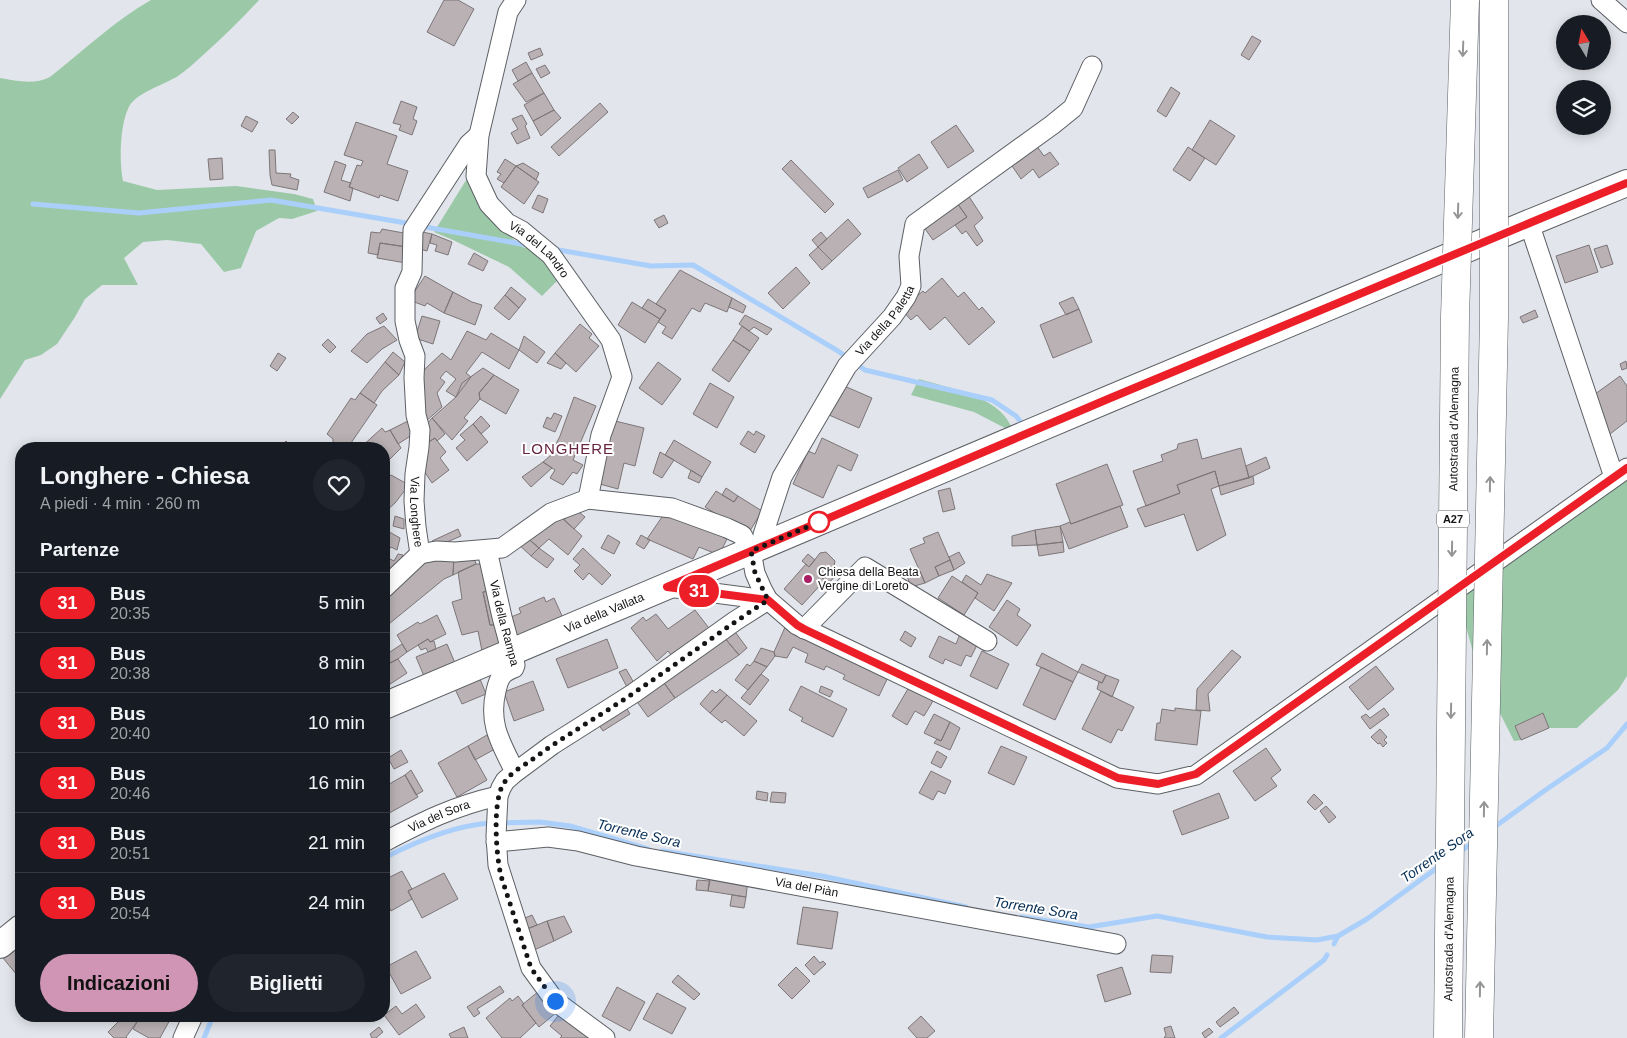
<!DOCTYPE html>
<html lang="it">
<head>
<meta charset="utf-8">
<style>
  body { margin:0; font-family:Arial,sans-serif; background:#20242c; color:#f1f3f6; height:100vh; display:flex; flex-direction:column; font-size:19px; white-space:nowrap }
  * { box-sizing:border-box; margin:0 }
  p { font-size:16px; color:#9ea1a6 }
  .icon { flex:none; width:28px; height:28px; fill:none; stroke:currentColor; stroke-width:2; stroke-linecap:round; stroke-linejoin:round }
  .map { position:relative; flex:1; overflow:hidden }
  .side { position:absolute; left:15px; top:442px; width:375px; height:580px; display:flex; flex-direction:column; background:#171b24; border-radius:20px; box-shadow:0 2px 12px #0003 }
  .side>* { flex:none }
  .badge { padding:0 10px; border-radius:16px; font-size:18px; line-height:32px }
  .needle { width:32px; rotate:350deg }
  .fabs { position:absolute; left:1556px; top:15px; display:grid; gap:10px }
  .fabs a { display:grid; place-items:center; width:55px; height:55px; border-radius:50%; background:#171b24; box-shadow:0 2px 12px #0003; font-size:25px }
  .you { position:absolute; width:25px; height:25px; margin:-12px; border:4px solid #fff; border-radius:50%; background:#1a73e8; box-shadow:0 0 0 8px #1a73e833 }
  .map>.badge { position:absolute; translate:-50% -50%; box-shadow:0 0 0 2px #fff }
  h2 { padding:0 25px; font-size:19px; line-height:45px }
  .round { display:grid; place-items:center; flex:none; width:52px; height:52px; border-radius:26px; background:#20242c }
  .overview { display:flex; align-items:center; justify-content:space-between; height:85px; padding:0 25px }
  h1 { font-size:24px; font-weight:800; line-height:38px }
  .button { display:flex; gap:10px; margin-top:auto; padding:10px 25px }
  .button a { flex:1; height:58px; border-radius:30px; background:#d094b4; color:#111; font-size:20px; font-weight:800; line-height:58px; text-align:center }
  .button a+a { background:#20242c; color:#f1f3f6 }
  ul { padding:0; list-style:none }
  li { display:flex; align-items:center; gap:15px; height:60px; padding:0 25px; border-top:1px solid #363941 }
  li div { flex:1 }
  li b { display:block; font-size:19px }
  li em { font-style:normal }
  li .badge { min-width:55px; font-weight:700; text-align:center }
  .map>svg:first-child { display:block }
  .green { fill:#9bc9a8 }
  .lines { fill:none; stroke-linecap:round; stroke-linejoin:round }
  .stream { stroke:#aacffb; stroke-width:5 }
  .building { fill:#b9b1b4; stroke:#7d7678 }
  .minor-casing { stroke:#5c5f64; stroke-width:21 }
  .secondary-casing { stroke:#5c5f64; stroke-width:28 }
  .minor { stroke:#fff; stroke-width:19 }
  .secondary { stroke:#fff; stroke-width:26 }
  .motorway-bridge-casing { stroke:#5c5f64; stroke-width:29; stroke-linecap:butt }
  .motorway-bridge { stroke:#fff; stroke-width:28 }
  .oneway { stroke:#959596 }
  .line-casing { stroke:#fff; stroke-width:11 }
  .line { stroke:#ec1f29; stroke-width:8 }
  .walk { stroke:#131416; stroke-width:5; stroke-dasharray:0 9 }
  .stop-dot { fill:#fff; stroke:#ec1f29; stroke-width:2.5 }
  .poi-dot { fill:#a81f64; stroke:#fff; stroke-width:2 }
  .labels { text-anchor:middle; stroke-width:4; stroke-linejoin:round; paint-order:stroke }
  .shield { fill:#fff; stroke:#5a5a5c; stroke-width:1 }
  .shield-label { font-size:11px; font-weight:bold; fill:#131416 }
  .street-label { font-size:12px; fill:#131416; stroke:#fff }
  .poi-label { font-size:12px; fill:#131416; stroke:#fff; text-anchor:start }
  .water-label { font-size:14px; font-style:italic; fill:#052d54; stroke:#fff }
  .quarter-label { font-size:15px; letter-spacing:1px; fill:#672541; stroke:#fff }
</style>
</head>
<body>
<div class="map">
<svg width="1627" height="1038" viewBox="0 0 1627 1038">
  <rect width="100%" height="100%" fill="#e2e5eb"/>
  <path class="green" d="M151,0H259C241,20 222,38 202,56C194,63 187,70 178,76C164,85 134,93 128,109C120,126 119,162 123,181L157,190L236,186L294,194L313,199L317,211L292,219L279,218L256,231L241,268L224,272L201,244L167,240L143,242L124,258L138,285H102L85,299L75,317L57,344L41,355L25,360L0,399V78C17,81 34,85 50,77C83,51 114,21 151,0Z
    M468,177L501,228L522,247L536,250L560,278L542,296L509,267L453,240L434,232Z
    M919,379C948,388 998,396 1011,426L1005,428L974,412L911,395Z
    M1627,472V676L1618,690L1577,728H1549L1521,740L1514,741L1478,670L1457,594Z"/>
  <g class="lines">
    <path class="stream" d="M33,204L139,213L271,200L412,224
      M420,226L527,245
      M553,249L651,266L693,265L838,351L865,370L992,400L1016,416L1024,426
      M501,823L540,822L570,826L648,849
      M1493,828L1544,791L1607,748L1627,724
      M662,851L822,876L966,907
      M1458,853L1474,842
      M384,858C417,841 455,825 492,823
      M1021,917L1089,927L1157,916L1267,937L1317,940L1338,936L1367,919L1441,865
      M1334,944L1338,936
      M204,1038L213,1016
      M1221,1038L1324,960L1327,955"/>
  </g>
  <path class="building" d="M444,0H458L474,9L454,46L427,32Z
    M1252,36L1261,41L1249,60L1241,55Z
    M540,48L543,55L531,60L528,53Z
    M526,62L532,73L518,81L512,70Z
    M545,65L550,73L541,78L536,69Z
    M532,73L544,93L526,102L513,84Z
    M1171,87L1180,93L1166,117L1157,111Z
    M544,93L554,110L533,121L524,105Z
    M401,101L417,107L413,119L417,121L412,135L399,130L401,125L393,123Z
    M600,103L608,112L559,156L551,147Z
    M554,110L561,118L541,136L533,121Z
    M293,112L299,117L292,124L286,119Z
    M522,115L527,124L525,126L530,138L517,144L511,133L518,129L512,119Z
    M246,116L258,122L252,132L241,126Z
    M1210,120L1235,136L1216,165L1192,150Z
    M356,122L397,136L387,164L408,171L398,201L380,195L379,198L349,187L357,165L361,166L363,161L344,155Z
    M956,125L974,151L948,168L931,142Z
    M1036,145L1044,156L1050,152L1059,164L1039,178L1033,169L1021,179L1010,163Z
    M1188,147L1205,158L1190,181L1173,170Z
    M269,150H275L276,173L291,174L290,177L299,180L297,190L272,185L270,175Z
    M919,154L928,168L907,182L898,168Z
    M222,158L223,179L210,180L208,159Z
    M505,159L516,166L504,183L497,179L501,174L497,172Z
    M791,160L834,204L825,213L782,169Z
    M335,161L346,165L341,180L351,183L349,187L353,188L350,201L324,192Z
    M523,163L539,173L536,180L516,166Z
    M516,166L539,182L524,204L501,187Z
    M898,170L903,180L868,198L863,188Z
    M538,195L548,199L543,213L532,208Z
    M968,195L983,218L974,226L983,241L977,246L966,231L962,234L955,225L967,217L957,203Z
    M955,200L967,217L933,240L921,223Z
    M664,215L668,223L659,228L654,220Z
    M848,219L861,234L832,261L818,247Z
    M382,229L409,234L406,247L380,243L378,255L368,253L371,232L380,233Z
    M418,231L432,234L427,251L416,248Z
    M821,232L827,239L818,247L812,240Z
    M432,234L452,242L448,255L435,251L437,245L430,243Z
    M380,243L408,247L406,263L377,258Z
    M1589,245L1598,272L1565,283L1556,256Z
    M1607,245L1613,264L1601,268L1594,249Z
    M818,247L832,261L822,270L809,255Z
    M474,253L488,261L483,271L468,264Z
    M796,267L810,283L783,309L768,293Z
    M680,270L732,298L727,312L705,303L700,312L692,308L672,339L662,333L666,327L658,322L666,310L656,304Z
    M425,276L453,292L444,313L427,303L425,306L409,300Z
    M942,278L958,297L964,292L979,310L982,307L995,322L969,345L945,317L930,330L917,315L911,320L901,309L923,291L925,293Z
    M511,287L526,299L519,308L505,295Z
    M453,292L472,302L482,305L475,325L444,313Z
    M505,295L519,308L509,320L494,308Z
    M1073,297L1079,309L1066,315L1059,303Z
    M732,298L746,306L743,313L729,307Z
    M648,299L666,310L660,319L642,308Z
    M632,302L660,319L645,343L618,325Z
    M1079,309L1092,342L1053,358L1040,325Z
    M1535,310L1538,317L1523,323L1520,317Z
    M383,313L387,319L380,324L376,318Z
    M745,315L772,329L767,335L754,327L749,331L739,324Z
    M422,316L440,321L433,344L415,338Z
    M580,324L592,334L589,338L599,346L576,372L555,353Z
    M384,326L397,340L382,349L367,363L351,351L367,334Z
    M742,326L759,338L750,351L733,340Z
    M467,331L486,340L491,333L519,350L509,369L482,352L466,373L471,377L456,397L446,391L456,379L446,371L440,378L445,382L437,393L442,407L425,422L418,381L426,368L442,353L451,360Z
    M524,336L545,352L537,363L519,350Z
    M328,339L336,347L330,353L322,345Z
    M733,340L750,351L729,382L712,370Z
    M393,352L405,362L399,375L385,362Z
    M278,353L286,358L277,371L270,366Z
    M555,353L566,363L561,369L547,363Z
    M1626,361L1627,368L1622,370L1620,364Z
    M385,362L399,375L382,391L374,403L360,393Z
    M658,362L681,379L662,405L639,388Z
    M483,368L494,375L479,393L480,399L464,418L468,421L452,440L432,418L456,397L462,383Z
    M494,375L519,390L506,414L480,399L479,393Z
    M1620,376L1627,386V421L1610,434L1600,419L1604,416L1591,397Z
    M710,383L734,397L717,428L693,414Z
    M842,385L872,398L859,428L829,415Z
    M360,393L377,405L351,443L360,448L382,428L385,432L390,430L401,448L384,465V449H340L333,445V439L327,434L351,398L355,400Z
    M574,397L596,406L573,460L583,465L577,474L573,472L563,485L550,478L555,470L543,462L550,456L560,436Z
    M554,413L562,416L555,432L543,427L547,417L551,419Z
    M481,416L490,426L481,434L473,424Z
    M432,418L445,434L437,441L435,438L422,446L423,429Z
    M611,420L644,428L635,466L624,463L618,489L596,483Z
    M408,421L412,435L398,444L390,430Z
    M473,424L488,442L467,461L456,448L465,440L460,435Z
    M748,431L754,435L756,431L765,436L755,453L740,444Z
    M435,438L446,452L440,458L449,470L432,483L420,465L422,446Z
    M822,438L858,455L851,471L838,465L823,498L793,484L808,451L815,454Z
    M1197,439L1202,459L1241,448L1249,478L1219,486L1215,471L1177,485L1180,493L1146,506L1133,471L1163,461L1161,455L1177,449L1178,444Z
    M674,440L711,462L702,477L665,455Z
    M286,441L294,449H279Z
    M660,452L674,460L662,478L653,473Z
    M1266,457L1270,468L1249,478L1246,466Z
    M543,462L552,468L531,487L522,477Z
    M1107,464L1123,505L1071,524L1056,484Z
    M691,470L702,477L699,483L688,478Z
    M1215,471L1219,486L1211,489L1226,535L1197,551L1184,514L1145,527L1137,509L1180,493L1177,485Z
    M391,475L409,485L395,503L384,513V481Z
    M1253,476L1254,484L1221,495L1219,486Z
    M726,488L738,496L734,502L722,495Z
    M950,488L955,509L943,512L938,491Z
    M716,491L734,502L738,496L762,511L748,534L705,507Z
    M1120,506L1128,527L1069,549L1060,526L1070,522L1071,524Z
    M574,508L585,517L574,529L564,520Z
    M664,514L729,535L719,555L699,547L693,559L647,539Z
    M395,516L404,519V529L393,526Z
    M560,516L582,536L568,555L549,539L539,548L525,536Z
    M1060,526L1063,542L1037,545L1035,530Z
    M384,529L400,538L397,550L391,547L384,556Z
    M458,529L461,536L435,547L432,541Z
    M1035,530L1037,545L1012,546V536Z
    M938,532L950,560L935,567L939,576L925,583L910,549L925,543L923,538Z
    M608,535L620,542L614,554L601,548Z
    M641,535L650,540L644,549L636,544Z
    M525,536L539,548L531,556L517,543Z
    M1063,542L1064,552L1039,556L1037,545Z
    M539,548L554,559L547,568L531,556Z
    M583,548L611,575L602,585L589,573L583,580L574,571L580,565L573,559Z
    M826,552L835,561L834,566L822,578L825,580L802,605L784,589L806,564L809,567L820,553Z
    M959,552L965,563L954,570L949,557Z
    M398,554L403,555L399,563L384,580V567L390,559L394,561Z
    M808,554L815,560L809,567L802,561Z
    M473,555L476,564L453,575L454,556Z
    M454,556L453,575L444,579L384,628V591L428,557Z
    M950,560L954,570L939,576L935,567Z
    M476,564H484L490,591L483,592L490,625H498L502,644L482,651L478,631L462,635L452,602L462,599L458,572Z
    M829,571L835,576L824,589L820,585L825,580L822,578Z
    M920,571L925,583L911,587L907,576Z
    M987,574L1012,583L994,611L975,598L978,593L962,582L966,575L981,585Z
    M952,576L978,593L964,615L938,598Z
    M490,591L498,625H490L483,592Z
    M544,597L546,602L554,598L563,618L514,638L506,619L521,613L519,608Z
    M1007,600L1020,609L1017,615L1031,625L1017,646L989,627Z
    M695,610L712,632L675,660L668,651L657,661L631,628L643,617L646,621L656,614L668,629Z
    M437,615L446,634L430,642L428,639L407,652L397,635L418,622L420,624Z
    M786,625L890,673L879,696L843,679L845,675L826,666L824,670L805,662L808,654L793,647L787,658L775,656L774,652Z
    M733,629L747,648L739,655L723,636Z
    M905,631L916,638L911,647L900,640Z
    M960,634L978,643L971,657L966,655L961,666L945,659L943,664L929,657L939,636L956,644Z
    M723,636L739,655L675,698L662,680Z
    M428,639L430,642L434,641L436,649L428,652L426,648L421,650L418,645Z
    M607,639L618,668L568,688L556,659Z
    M402,644L407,652L398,659L384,666V656Z
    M447,644L455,663L424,676L416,657Z
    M761,648L774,652L775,656L767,667L754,661Z
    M1232,650L1241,657L1208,694L1210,711L1196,710L1197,689Z
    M982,651L1009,664L997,689L970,676Z
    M1042,653L1078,672L1073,682L1036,665Z
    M398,659L407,673L384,688V666Z
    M754,661L767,667L748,690L735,680L747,664L750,666Z
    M1082,664L1106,675L1102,683L1078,672Z
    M1376,666L1394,689L1368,710L1349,687Z
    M1041,667L1073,682L1055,720L1023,705Z
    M626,669L634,683L627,687L619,672Z
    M761,674L769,680L750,705L741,698Z
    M1106,675L1119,680L1112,697L1097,689L1099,682L1102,683Z
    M480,679L486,694L462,704L455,689Z
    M662,680L675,698L648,717L635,699Z
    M533,681L544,710L514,721L504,692Z
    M912,682L936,696L924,716L915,711L907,725L892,716Z
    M801,686L847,709L833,737L801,721L803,718L789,710Z
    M821,686L833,691L830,697L819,692Z
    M720,689L727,695L710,713L700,704L712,690L716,693Z
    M1101,691L1134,707L1122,731L1118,729L1111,743L1082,729Z
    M727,695L757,721L744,736L725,720L722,723L710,713Z
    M626,707L630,714L603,731L598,724Z
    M1175,708L1201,711L1197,745L1155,740L1157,723H1160L1162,709L1175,711Z
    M1384,708L1389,715L1370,729L1361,717L1366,714L1370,718Z
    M1543,713L1549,728L1521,740L1515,726Z
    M934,714L950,722L941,741L924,733Z
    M950,722L960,728L950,750L934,743L937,739L941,741Z
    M1380,729L1387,737L1384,740L1387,743L1383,747L1380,743L1378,744L1371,737Z
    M487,735L495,749L475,760L468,746Z
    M468,746L487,780L457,797L438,763Z
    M1001,746L1027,757L1014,785L988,773Z
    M1266,748L1281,770L1271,778L1277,786L1255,801L1233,771Z
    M401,750L408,762L394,769L388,758Z
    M937,751L947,757L941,768L931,763Z
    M411,770L423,791L416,795L405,775Z
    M931,771L951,781L945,794L938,791L933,800L919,793Z
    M405,775L418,797L384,816V787Z
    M757,791L768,793L767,801L756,799Z
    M772,792L786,793L785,803L770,802Z
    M1219,793L1229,818L1182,835L1173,811Z
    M1314,794L1323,803L1315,810L1307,802Z
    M1326,806L1336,817L1329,823L1320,811Z
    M402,871L412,889L408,891L412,899L391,911L384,897V880Z
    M444,873L458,899L422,918L408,891Z
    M710,874L748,879L746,897L708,891Z
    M697,880L710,881L708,891L696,890Z
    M732,895L746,897L744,908L730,906Z
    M803,907L838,912L832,949L797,944Z
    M532,915L537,925L522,931L518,921Z
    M564,916L572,932L554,941L547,921Z
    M547,921L554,941L532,951L522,931Z
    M21,943V972L17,975L3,958Z
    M416,951L431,978L401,994L386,967Z
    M1152,955L1173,956L1171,973L1150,972Z
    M814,956L820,963L823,961L826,964L814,975L805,965Z
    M796,967L810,981L792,999L778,985Z
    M1122,967L1131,994L1105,1002L1097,975Z
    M678,975L700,994L694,1000L672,982Z
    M500,986L504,992L477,1009L480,1013L474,1017L467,1007Z
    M617,987L645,1002L630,1031L602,1016Z
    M539,991L557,1012L539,1027L522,1005Z
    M657,993L686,1008L672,1034L643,1019Z
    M518,996L524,1004L522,1005L536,1023L520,1038H502L486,1018L510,998L512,1001Z
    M416,1004L425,1017L399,1035L384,1015L396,1006L402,1014Z
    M1234,1007L1239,1013L1220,1027L1216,1022Z
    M562,1011L592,1038H560L562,1036L550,1026Z
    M124,1016H130L137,1022L126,1037L127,1038H114L108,1032Z
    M140,1016H172L160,1038H149L133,1029Z
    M921,1016L935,1031L927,1038H917L908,1028Z
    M1171,1026L1175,1038H1164L1166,1035L1164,1028Z
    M379,1027L383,1032L376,1038H372L370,1034Z
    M464,1027L468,1038H451L449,1034Z
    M1209,1028L1213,1032L1205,1038L1202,1033Z"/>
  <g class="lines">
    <g class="minor-casing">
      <g id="minor">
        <path id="s1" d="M516,0L508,12L479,135L476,176L489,204L507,223L522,231L551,255L611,340L622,377L601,435L588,499"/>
        <path d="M1601,0L1627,23"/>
        <path id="s2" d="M479,135L469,144L413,230L412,272L405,288V321L409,340L415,356L414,378L416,415L420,430L419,447L415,474L414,501L416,527L420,554L436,551L455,552L502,548L551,513L588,499L672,508L727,528L742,535L751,551L755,573L762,589L768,600L797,625L1117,778L1158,784L1196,775L1627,468"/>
        <path d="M1529,223L1614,477"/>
        <path id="s3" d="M767,544L763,535L782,477L847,366L892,317L906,297L911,286L909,256L915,224L1052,125L1073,108L1092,66"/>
        <path id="s4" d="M487,550L502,617L515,665L514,668C501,673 499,678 496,691C488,724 501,743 515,772"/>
        <path d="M668,587L768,600"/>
        <path d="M384,588L420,554"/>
        <path d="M804,629L865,567L987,641"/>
        <path id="s5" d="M384,842C424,821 454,806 498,796"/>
        <path id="s6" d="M496,842L548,837L578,841L636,856L1116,944"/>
        <path d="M183,1038L193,1016"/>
        <path d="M605,1038L555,1001L531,968L498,865L496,836L498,796L501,788L505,781L513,774L552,745L634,693L735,621L768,600"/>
      </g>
    </g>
    <g class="secondary-casing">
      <g id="secondary">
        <path id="s7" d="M384,706L1109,399L1529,223L1627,183"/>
        <path d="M0,945L21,928"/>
      </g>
    </g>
    <use href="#minor" class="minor"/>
    <use href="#secondary" class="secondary"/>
    <g class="motorway-bridge-casing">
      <g id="motorway-bridge">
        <path id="s8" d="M1448,1038L1455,317L1465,0"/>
        <path d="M1479,1038L1494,317V0"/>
      </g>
    </g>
    <use href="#motorway-bridge" class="motorway-bridge"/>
  </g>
  <defs><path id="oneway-shaft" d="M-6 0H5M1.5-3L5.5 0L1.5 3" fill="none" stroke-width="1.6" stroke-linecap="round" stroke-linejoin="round" transform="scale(1.25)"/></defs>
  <g class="oneway">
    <use href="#oneway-shaft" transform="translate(1463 49) rotate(92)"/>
    <use href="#oneway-shaft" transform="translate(1458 211) rotate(92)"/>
    <use href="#oneway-shaft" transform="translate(1490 484) rotate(-89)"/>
    <use href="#oneway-shaft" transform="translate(1452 549) rotate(91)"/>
    <use href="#oneway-shaft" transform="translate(1487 647) rotate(-89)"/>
    <use href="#oneway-shaft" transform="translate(1451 711) rotate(91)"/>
    <use href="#oneway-shaft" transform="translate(1484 809) rotate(-89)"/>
    <use href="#oneway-shaft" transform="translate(1480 989) rotate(-89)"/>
  </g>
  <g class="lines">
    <g class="line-casing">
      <path id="line" d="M1627,183L1544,217L1108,399L667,587L768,600L797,625L804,629L1118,778L1158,784L1196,774L1627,468"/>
    </g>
    <use href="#line" class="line"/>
    <path class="walk" d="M555,1001L531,968L501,876C496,855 492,800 504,783C510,773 521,767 530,761C564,736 600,716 635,692C680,662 723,629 768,600L755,573L751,551L819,522"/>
  </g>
  <circle class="stop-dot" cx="819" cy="522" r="10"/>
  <circle class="poi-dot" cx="808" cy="579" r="5"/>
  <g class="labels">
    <rect class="shield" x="1437" y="510.5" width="32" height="17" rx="4"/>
    <g class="shield-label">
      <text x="1453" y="523">A27</text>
    </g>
    <g class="street-label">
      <text dy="4" stroke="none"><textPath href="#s1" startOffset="281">Via del Landro</textPath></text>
      <text dy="4" stroke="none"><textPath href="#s3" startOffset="259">Via della Paletta</textPath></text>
      <text dy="4" stroke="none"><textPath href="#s8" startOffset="609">Autostrada d'Alemagna</textPath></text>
      <text dy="4" stroke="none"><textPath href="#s2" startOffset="402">Via Longhere</textPath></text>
      <text dy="4" stroke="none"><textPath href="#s7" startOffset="239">Via della Vallata</textPath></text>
      <text dy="4" stroke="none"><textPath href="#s4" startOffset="75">Via della Rampa</textPath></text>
      <text dy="4" stroke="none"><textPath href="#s5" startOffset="61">Via del Sora</textPath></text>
      <text dy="4" stroke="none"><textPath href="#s6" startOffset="316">Via del Piàn</textPath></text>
      <text dy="4" stroke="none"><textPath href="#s8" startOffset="99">Autostrada d'Alemagna</textPath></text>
    </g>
    <g class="poi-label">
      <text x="818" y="576">Chiesa della Beata<tspan x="818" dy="14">Vergine di Loreto</tspan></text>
    </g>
    <g class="water-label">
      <text transform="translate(639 833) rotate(13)" y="5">Torrente Sora</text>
      <text transform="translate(1437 855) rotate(-35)" y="5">Torrente Sora</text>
      <text transform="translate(1036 908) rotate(9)" y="5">Torrente Sora</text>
    </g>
    <g class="quarter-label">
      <text x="568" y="454">LONGHERE</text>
    </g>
  </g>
</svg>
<div class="fabs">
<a><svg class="needle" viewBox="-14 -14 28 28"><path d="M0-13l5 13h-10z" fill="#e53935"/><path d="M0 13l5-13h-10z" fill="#9ea1a6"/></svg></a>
<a><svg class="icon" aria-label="layers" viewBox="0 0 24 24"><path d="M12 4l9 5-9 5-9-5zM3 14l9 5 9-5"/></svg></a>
</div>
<div class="you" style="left:555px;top:1001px"></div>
<b class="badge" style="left:699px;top:591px;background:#ec1f29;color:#fff">31</b>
<section class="side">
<div class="overview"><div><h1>Longhere - Chiesa</h1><p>A piedi · 4 min · 260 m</p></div><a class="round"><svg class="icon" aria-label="heart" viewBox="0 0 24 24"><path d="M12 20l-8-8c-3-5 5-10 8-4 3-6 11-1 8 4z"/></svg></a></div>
<h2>Partenze</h2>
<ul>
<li><span class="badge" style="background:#ec1f29;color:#fff">31</span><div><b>Bus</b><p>20:35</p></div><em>5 min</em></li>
<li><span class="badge" style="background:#ec1f29;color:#fff">31</span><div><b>Bus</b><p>20:38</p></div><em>8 min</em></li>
<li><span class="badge" style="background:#ec1f29;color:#fff">31</span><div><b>Bus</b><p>20:40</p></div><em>10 min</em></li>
<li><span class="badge" style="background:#ec1f29;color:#fff">31</span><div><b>Bus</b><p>20:46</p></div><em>16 min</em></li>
<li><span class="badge" style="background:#ec1f29;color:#fff">31</span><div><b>Bus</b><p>20:51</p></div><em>21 min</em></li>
<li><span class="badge" style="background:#ec1f29;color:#fff">31</span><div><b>Bus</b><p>20:54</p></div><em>24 min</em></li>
</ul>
<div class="button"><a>Indicazioni</a><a>Biglietti</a></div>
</section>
</div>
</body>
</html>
